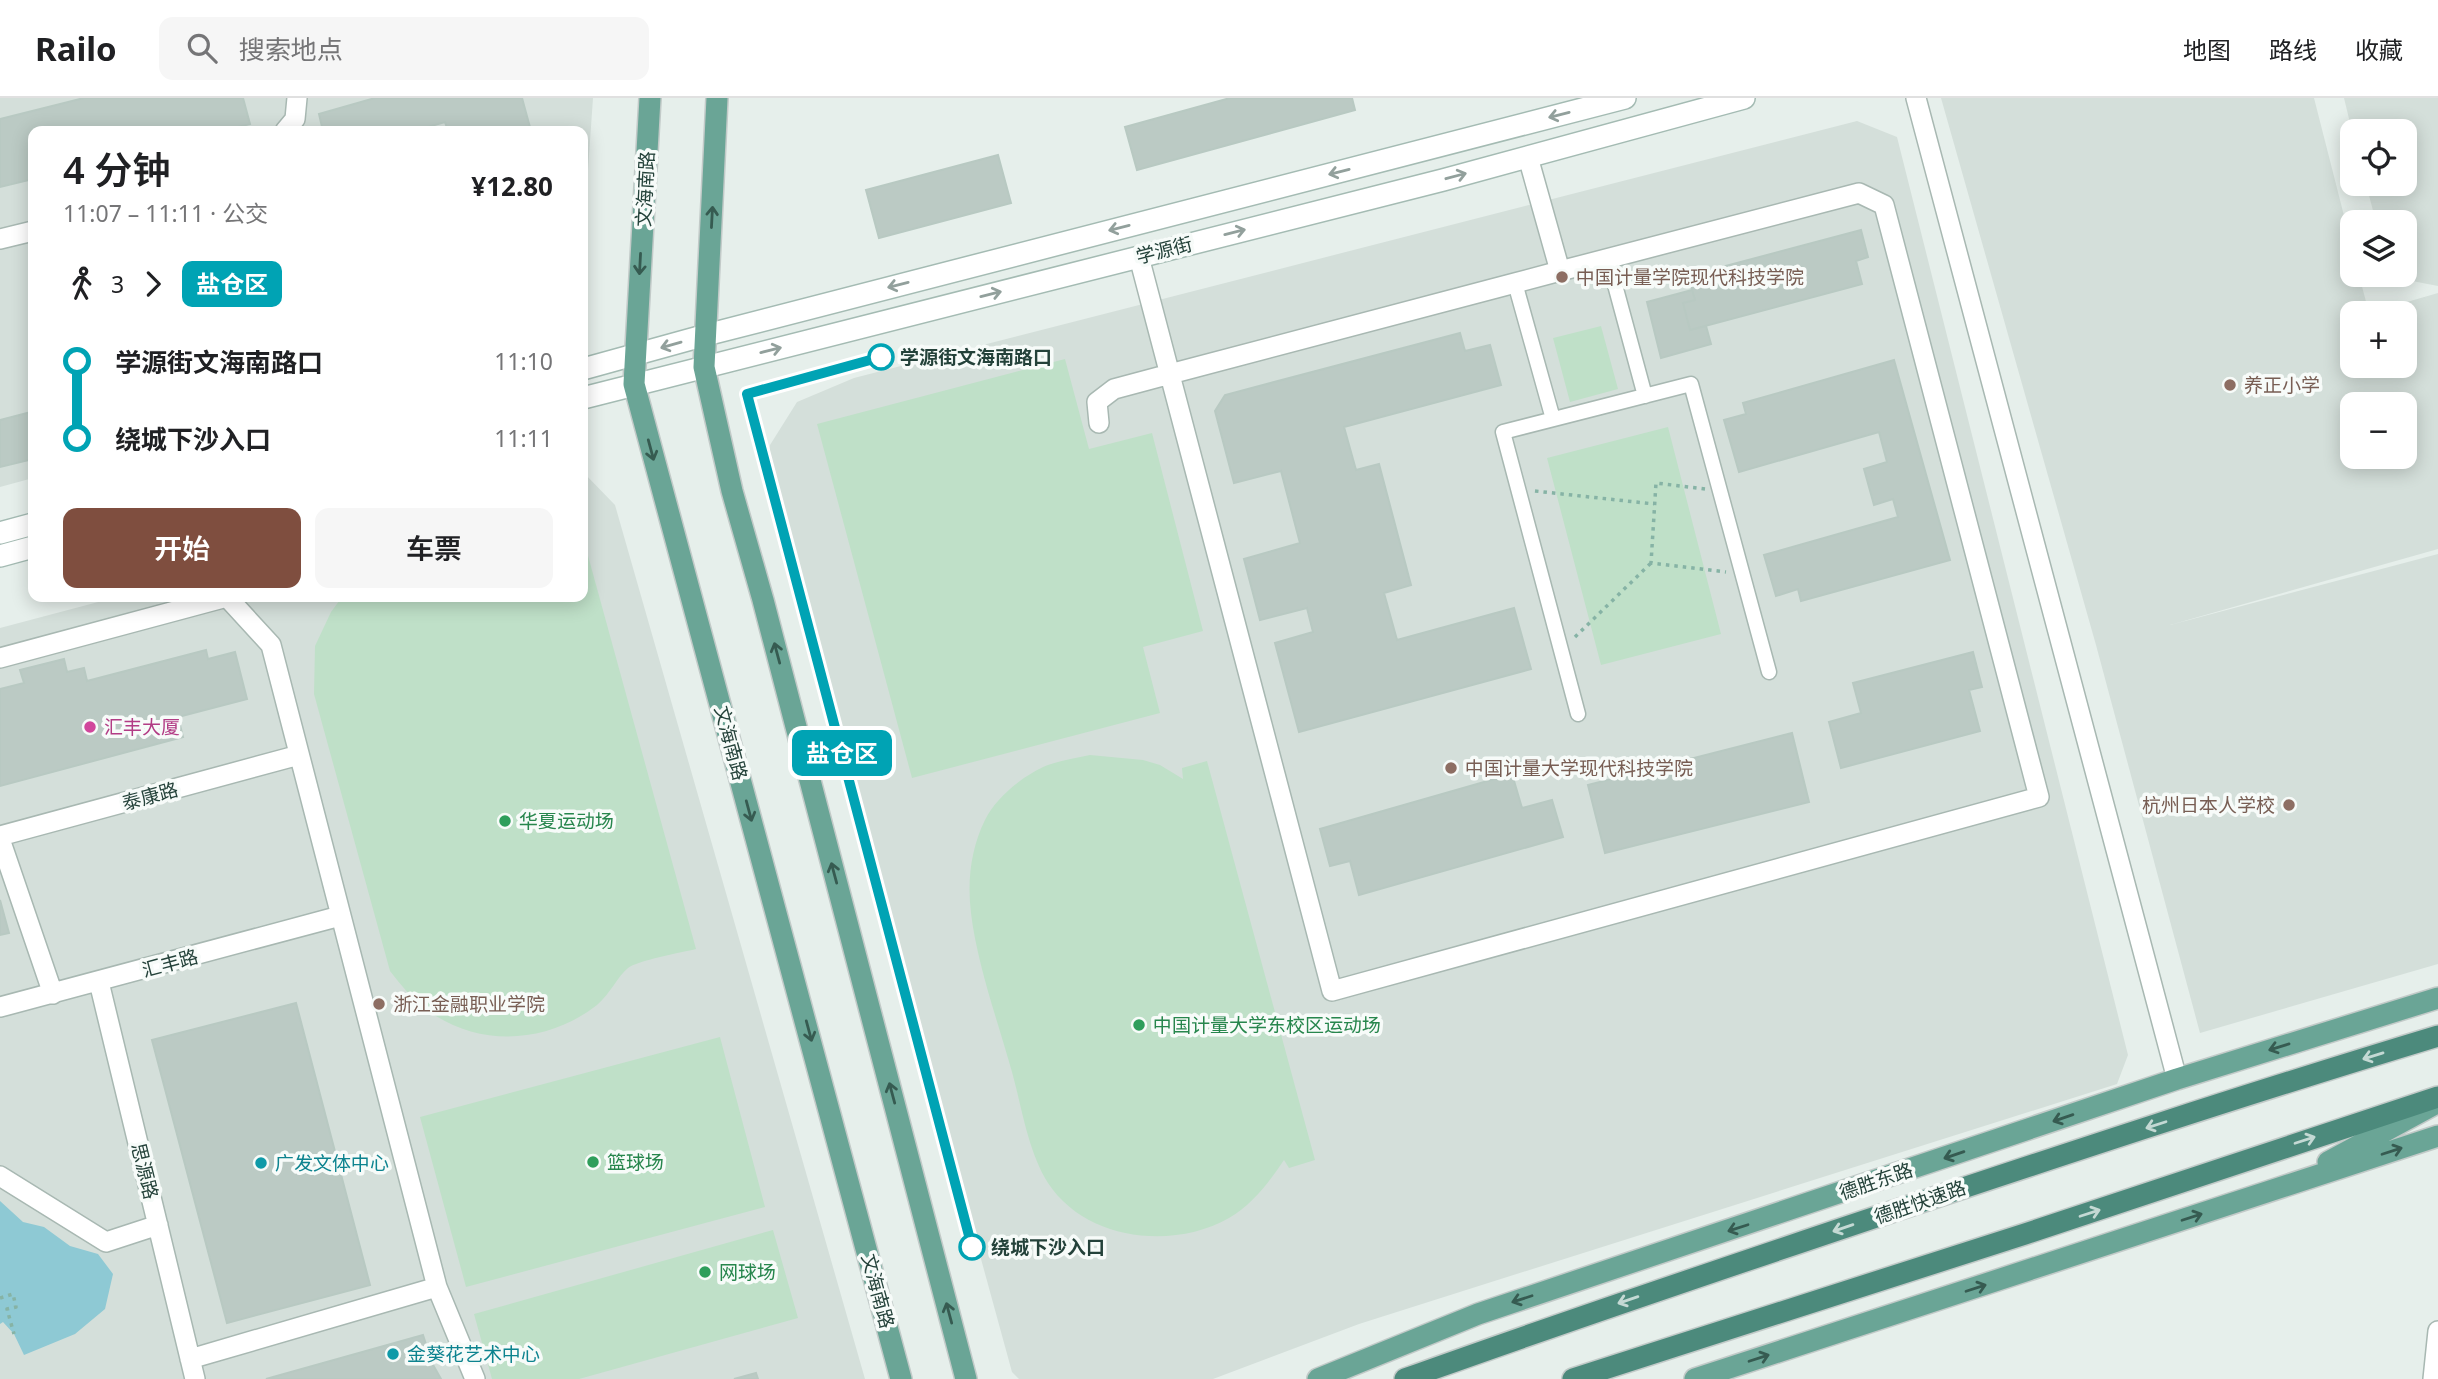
<!DOCTYPE html>
<html lang="zh">
<head>
<meta charset="utf-8">
<style>
  body { margin:0; font-family:"Noto Sans","Noto Sans SC",sans-serif; background:#f6f6f6; color:#202124; height:100vh; display:flex; flex-direction:column; font-size:26px; white-space:nowrap }
  * { box-sizing:border-box; margin:0 }
  p { font-size:23px; color:#757577 }
  .icon { flex:none; width:38px; height:38px; fill:none; stroke:currentColor; stroke-width:2; stroke-linecap:round; stroke-linejoin:round }
  .map { position:relative; flex:1; overflow:hidden }
  .panel { position:absolute; left:28px; top:28px; width:560px; height:476px; display:flex; flex-direction:column; background:#fff; border-radius:14px; box-shadow:0 4px 18px #0003 }
  .panel>* { flex:none }
  .badge { padding:0 14px; border-radius:10px; font-size:24px; line-height:46px }
  .fabs { position:absolute; left:2340px; top:21px; display:grid; gap:14px }
  .fabs a { display:grid; place-items:center; width:77px; height:77px; border-radius:14px; background:#fff; box-shadow:0 4px 18px #0003; font-size:35px }
  .map>.badge { position:absolute; translate:-50% -50%; box-shadow:0 0 0 4px #fff }
  .legs { display:flex; align-items:center; gap:10px; height:77px; padding:0 35px; font-size:23px }
  .legs p { margin-inline-start:auto }
  .head { display:flex; align-items:center; justify-content:space-between; height:119px; padding:0 35px }
  h1 { font-size:38px; font-weight:600; line-height:52px }
  .cta { display:flex; gap:14px; margin-top:auto; padding:14px 35px }
  .cta a { flex:1; height:80px; border-radius:14px; background:#7f4e3f; color:#fff; font-size:28px; font-weight:600; line-height:80px; text-align:center }
  .cta a+a { background:#f6f6f6; color:#202124 }
  ul { padding:0 35px; list-style:none }
  li { display:flex; align-items:center; gap:24px; height:77px; font-size:26px }
  li i { display:grid; place-items:center; width:10px; height:100%; margin:0 9px; background:currentColor }
  li i::after { content:''; width:18px; height:18px; margin:-9px; border:5px solid; border-radius:50%; background:#fff }
  li p { margin-inline-start:auto }
  li:first-child i { background:linear-gradient(#0000 50%,currentColor 0) }
  li:last-child i { background:linear-gradient(currentColor 50%,#0000 0) }
  header { display:flex; align-items:center; gap:42px; box-sizing:border-box; height:98px; padding:0 35px; background:#fff; border-bottom:2px solid #e0e0e0 }
  header strong { font-size:33px }
  nav { display:flex; gap:38px; margin-inline-start:auto; font-size:24px }
  .search { width:490px; height:63px; background:#f6f6f6; display:flex; align-items:center; gap:18px; box-sizing:border-box; padding:0 24px; border-radius:14px; color:#757577; font-size:26px }
  .map>svg:first-child { display:block }
  .built { fill:#d4dfda; fill-rule:evenodd }
  .green { fill:#bfe0c8 }
  .water { fill:#8ec9d4 }
  .building { fill:#bbcac4; stroke:#b8c9c2; stroke-width:2 }
  .lines { fill:none; stroke-linecap:round; stroke-linejoin:round }
  .pedestrian-casing { stroke:#a8b8b2; stroke-width:17 }
  .minor-casing { stroke:#a8b8b2; stroke-width:22 }
  .secondary-casing { stroke:#a4bbb3; stroke-width:24 }
  .primary-casing { stroke:#c2cac8; stroke-width:24 }
  .trunk-casing { stroke:#c2cac8; stroke-width:24 }
  .path { stroke:#86b3a5; stroke-width:3.5; stroke-dasharray:3.5 5; stroke-linecap:butt }
  .pedestrian { stroke:#fff; stroke-width:14 }
  .minor { stroke:#fff; stroke-width:19 }
  .secondary { stroke:#fff; stroke-width:21 }
  .primary { stroke:#6aa596; stroke-width:21 }
  .trunk { stroke:#4c8a7c; stroke-width:21 }
  .oneway { stroke:#92a09c }
  .oneway2 { stroke:#365b51 }
  .oneway3 { stroke:#c4d9d4 }
  .line-1-casing { stroke:#fff; stroke-width:16 }
  .line-1 { stroke:#00a3b4; stroke-width:10 }
  .education-dot { fill:#8d6e63; stroke:#f7fbf9; stroke-width:2.5 }
  .stop-1-dot { fill:#fff; stroke:#00a3b4; stroke-width:3.5 }
  .hotel-dot { fill:#d1479c; stroke:#f7fbf9; stroke-width:2.5 }
  .leisure-dot { fill:#2e9e5b; stroke:#f7fbf9; stroke-width:2.5 }
  .culture-dot { fill:#0f9aa8; stroke:#f7fbf9; stroke-width:2.5 }
  .labels { text-anchor:middle; stroke-width:7; stroke-linejoin:round; paint-order:stroke }
  .street-label { font-size:19px; fill:#24423a; stroke:#f7fbf9 }
  .education-label { font-size:19px; fill:#785e54; stroke:#f7fbf9; text-anchor:start }
  .stop-label { font-size:19px; font-weight:bold; fill:#24423a; stroke:#f7fbf9; text-anchor:start }
  .hotel-label { font-size:19px; fill:#b23c85; stroke:#f7fbf9; text-anchor:start }
  .leisure-label { font-size:19px; fill:#27864d; stroke:#f7fbf9; text-anchor:start }
  .culture-label { font-size:19px; fill:#0d838f; stroke:#f7fbf9; text-anchor:start }
</style>
</head>
<body>
<header>
<strong>Railo</strong>
<div class="search"><svg class="icon" aria-label="search" viewBox="0 0 24 24"><circle cx="10" cy="10" r="6"/><path d="M15 15l6 6"/></svg>搜索地点</div>
<nav><a>地图</a><a>路线</a><a>收藏</a></nav>
</header>
<div class="map">
<svg width="2438" height="1281" viewBox="0 0 2438 1281">
  <rect width="100%" height="100%" fill="#e6efeb"/>
  <path class="built" d="M0,0H593L583,144V33H33V380L0,389Z
    M1941,0H2314L2352,149V177H2359L2369,215H2352V268H2404V215H2369L2438,195V451L2170,527L2438,456V866L2200,935L2096,547ZM2404,306V359H2352V306Z
    M2344,0H2438V188L2402,181L2399,177H2404V124H2376L2366,86H2404V33H2352Z
    M1857,23L1897,39L2128,957L2117,986L1359,1226L1213,1281H1019L1012,1274L768,384L770,347L797,304L854,280Z
    M583,374L615,407L865,1281H0V530L117,499H583Z"/>
  <path class="green" d="M1601,228L1618,291L1570,304L1553,240Z
    M1065,261L1089,351L1152,335L1203,533L1143,549L1160,615L912,680L817,326Z
    M1668,329L1721,536L1601,567L1547,360Z
    M587,454L696,851C683,854 636,863 628,870C618,878 610,896 597,907C547,946 479,950 427,912C412,901 401,887 390,873L314,596L315,548L331,514L342,499H583V455Z
    M1090,657L1143,662L1160,667L1183,681L1182,670L1207,663L1315,1062L1289,1070L1284,1062C1269,1084 1253,1106 1229,1120C1173,1152 1086,1143 1048,1085C1028,1053 1022,1010 1012,974C998,924 977,866 971,815C967,783 971,750 985,722C996,699 1025,676 1048,667C1062,662 1076,660 1090,657Z
    M720,939L765,1109L466,1189L420,1019Z
    M773,1132L798,1220L579,1281H492L474,1216Z"/>
  <path class="water" d="M0,1103L23,1124L44,1129L70,1148L98,1156L113,1176L105,1211L75,1236L24,1257L14,1236L3,1224L0,1226Z"/>
  <path class="building" d="M84,0H243L250,26L222,33H33V81L0,89V21Z
    M375,0H522L531,33H448L445,24L414,33H323L319,16Z
    M1230,0H1352L1355,12L1137,72L1125,29Z
    M998,57L1011,105L879,140L866,92Z
    M1861,132L1868,159L1856,163L1862,186L1690,232L1683,205L1695,202L1688,178Z
    M1692,192L1695,202L1683,205L1690,232L1706,228L1711,246L1661,260L1647,204Z
    M1460,235L1465,253L1490,247L1501,287L1344,329L1356,372L1379,366L1411,487L1384,495L1397,542L1514,510L1531,571L1299,634L1275,545L1313,534L1307,510L1260,522L1244,461L1300,445L1281,373L1234,385L1215,313L1225,297Z
    M1894,262L1950,462L1801,503L1798,491L1776,498L1764,457L1898,419L1893,401L1874,407L1864,371L1887,364L1879,334L1739,374L1724,322L1746,316L1743,305Z
    M31,314L33,322V361L0,369V322Z
    M206,552L208,561L235,554L247,601L178,619L183,639L0,688V591L24,585L20,572L64,561L67,574L84,570L87,583Z
    M1973,554L1982,589L1969,592L1980,633L1841,670L1829,624L1861,615L1853,585Z
    M1792,635L1809,704L1605,755L1588,687Z
    M1512,676L1522,710L1552,702L1563,739L1359,797L1350,763L1330,768L1320,731Z
    M0,802L9,835L0,837Z
    M296,905L370,1187L227,1225L152,942Z
    M423,1237L432,1265L441,1281H266Z
    M756,1275L758,1281H734Z"/>
  <g class="lines">
    <g class="pedestrian-casing">
      <path id="pedestrian" d="M1608,161L1645,298
        M1515,185L1553,321
        M1578,616L1503,334L1691,286L1769,574"/>
    </g>
    <g class="minor-casing">
      <path id="minor" d="M1916,0L2177,981
        M285,33L295,21L297,0
        M1528,59L1560,173
        M0,141L33,133
        M1099,325L1097,304L1114,291L1170,276L1515,185L1560,173L1859,95L1884,107L2039,699L1332,893L1139,159
        M0,560L227,499L271,547L437,1189L475,1281
        M0,738L299,657
        M0,741L53,896
        M99,884L195,1281
        M0,909L340,818
        M0,1078L106,1144L158,1127
        M190,1261L437,1189
        M2433,1281L2438,1233"/>
    </g>
    <g class="secondary-casing">
      <path id="secondary" d="M583,271L706,237L1625,0
        M583,300L1443,82L1744,0
        M0,435L33,426
        M0,458L33,449"/>
    </g>
    <g class="primary-casing">
      <path id="primary" d="M650,0L634,286L901,1281
        M717,0L704,269L732,393L763,502L966,1281
        M2328,1064L2435,1006
        M1318,1281L1478,1216L2177,981L2438,900
        M1695,1281L2438,1038"/>
    </g>
    <g class="trunk-casing">
      <path id="trunk" d="M1405,1281C1561,1225 1718,1172 1876,1119C2062,1057 2249,995 2438,938
        M1573,1281L2025,1136L2438,999"/>
    </g>
    <path class="path" d="M1705,391L1656,385L1651,465L1726,474
      M1535,393L1654,406
      M1575,539L1651,465
      M0,1200L13,1196L16,1209L7,1211L14,1236"/>
    <use href="#pedestrian" class="pedestrian"/>
    <use href="#minor" class="minor"/>
    <use href="#secondary" class="secondary"/>
    <use href="#primary" class="primary"/>
    <use href="#trunk" class="trunk"/>
  </g>
  <defs><path id="oneway-shaft" d="M-6 0H5M1.5-3L5.5 0L1.5 3" fill="none" stroke-width="1.6" stroke-linecap="round" stroke-linejoin="round" transform="scale(1.75)"/></defs>
  <g class="oneway">
    <use href="#oneway-shaft" transform="translate(1559 17) rotate(166)"/>
    <use href="#oneway-shaft" transform="translate(1339 74) rotate(166)"/>
    <use href="#oneway-shaft" transform="translate(1456 78) rotate(-15)"/>
    <use href="#oneway-shaft" transform="translate(1119 130) rotate(166)"/>
    <use href="#oneway-shaft" transform="translate(1235 134) rotate(-14)"/>
    <use href="#oneway-shaft" transform="translate(898 187) rotate(166)"/>
    <use href="#oneway-shaft" transform="translate(991 196) rotate(-14)"/>
    <use href="#oneway-shaft" transform="translate(671 247) rotate(164)"/>
    <use href="#oneway-shaft" transform="translate(771 252) rotate(-14)"/>
  </g>
  <g class="oneway2">
    <use href="#oneway-shaft" transform="translate(712 119) rotate(-87)"/>
    <use href="#oneway-shaft" transform="translate(640 166) rotate(93)"/>
    <use href="#oneway-shaft" transform="translate(651 352) rotate(75)"/>
    <use href="#oneway-shaft" transform="translate(777 555) rotate(-105)"/>
    <use href="#oneway-shaft" transform="translate(749 713) rotate(75)"/>
    <use href="#oneway-shaft" transform="translate(834 775) rotate(-105)"/>
    <use href="#oneway-shaft" transform="translate(809 933) rotate(75)"/>
    <use href="#oneway-shaft" transform="translate(2279 949) rotate(163)"/>
    <use href="#oneway-shaft" transform="translate(892 995) rotate(-105)"/>
    <use href="#oneway-shaft" transform="translate(2063 1020) rotate(161)"/>
    <use href="#oneway-shaft" transform="translate(2392 1053) rotate(-18)"/>
    <use href="#oneway-shaft" transform="translate(1954 1057) rotate(161)"/>
    <use href="#oneway-shaft" transform="translate(2192 1119) rotate(-18)"/>
    <use href="#oneway-shaft" transform="translate(1738 1130) rotate(162)"/>
    <use href="#oneway-shaft" transform="translate(1976 1190) rotate(-18)"/>
    <use href="#oneway-shaft" transform="translate(1522 1201) rotate(162)"/>
    <use href="#oneway-shaft" transform="translate(949 1215) rotate(-105)"/>
    <use href="#oneway-shaft" transform="translate(1759 1260) rotate(-18)"/>
  </g>
  <g class="oneway3">
    <use href="#oneway-shaft" transform="translate(2373 958) rotate(163)"/>
    <use href="#oneway-shaft" transform="translate(2156 1027) rotate(162)"/>
    <use href="#oneway-shaft" transform="translate(2305 1042) rotate(-18)"/>
    <use href="#oneway-shaft" transform="translate(2090 1115) rotate(-18)"/>
    <use href="#oneway-shaft" transform="translate(1843 1130) rotate(161)"/>
    <use href="#oneway-shaft" transform="translate(1628 1202) rotate(161)"/>
  </g>
  <g class="lines">
    <g class="line-1-casing">
      <path id="line-1" d="M881,259L747,296L972,1149"/>
    </g>
    <use href="#line-1" class="line-1"/>
  </g>
  <g class="education-dot">
    <circle cx="1562" cy="179" r="7"/>
    <circle cx="2230" cy="287" r="7"/>
    <circle cx="1451" cy="670" r="7"/>
    <circle cx="2289" cy="707" r="7"/>
    <circle cx="379" cy="906" r="7"/>
  </g>
  <g class="stop-1-dot">
    <circle cx="881" cy="259" r="12"/>
    <circle cx="972" cy="1149" r="12"/>
  </g>
  <circle class="hotel-dot" cx="90" cy="629" r="7"/>
  <g class="leisure-dot">
    <circle cx="505" cy="723" r="7"/>
    <circle cx="1139" cy="927" r="7"/>
    <circle cx="593" cy="1064" r="7"/>
    <circle cx="705" cy="1174" r="7"/>
  </g>
  <g class="culture-dot">
    <circle cx="261" cy="1065" r="7"/>
    <circle cx="393" cy="1256" r="7"/>
  </g>
  <g class="labels">
    <g class="street-label">
      <text transform="translate(645 91) rotate(-87)" y="7">文海南路</text>
      <text transform="translate(1164 152) rotate(-14)" y="7">学源街</text>
      <text transform="translate(731 645) rotate(75)" y="7">文海南路</text>
      <text transform="translate(150 698) rotate(-15)" y="7">泰康路</text>
      <text transform="translate(170 865) rotate(-15)" y="7">汇丰路</text>
      <text transform="translate(145 1073) rotate(76)" y="7">思源路</text>
      <text transform="translate(1876 1083) rotate(-19)" y="7">德胜东路</text>
      <text transform="translate(1920 1104) rotate(-19)" y="7">德胜快速路</text>
      <text transform="translate(878 1193) rotate(75)" y="7">文海南路</text>
    </g>
    <g class="education-label">
      <text x="1576" y="186">中国计量学院现代科技学院</text>
      <text x="2244" y="294">养正小学</text>
      <text x="1465" y="677">中国计量大学现代科技学院</text>
      <text x="2275" y="714" text-anchor="end">杭州日本人学校</text>
      <text x="393" y="913">浙江金融职业学院</text>
    </g>
    <g class="stop-label">
      <text x="900" y="266">学源街文海南路口</text>
      <text x="991" y="1156">绕城下沙入口</text>
    </g>
    <g class="hotel-label">
      <text x="104" y="636">汇丰大厦</text>
    </g>
    <g class="leisure-label">
      <text x="519" y="730">华夏运动场</text>
      <text x="1153" y="934">中国计量大学东校区运动场</text>
      <text x="607" y="1071">篮球场</text>
      <text x="719" y="1181">网球场</text>
    </g>
    <g class="culture-label">
      <text x="275" y="1072">广发文体中心</text>
      <text x="407" y="1263">金葵花艺术中心</text>
    </g>
  </g>
</svg>
<div class="fabs">
<a><svg class="icon" aria-label="locate" viewBox="0 0 24 24"><circle cx="12" cy="12" r="6"/><path d="M12 2v4M12 18v4M2 12h4M18 12h4"/></svg></a>
<a><svg class="icon" aria-label="layers" viewBox="0 0 24 24"><path d="M12 4l9 5-9 5-9-5zM3 14l9 5 9-5"/></svg></a>
<a>+</a>
<a>−</a>
</div>
<b class="badge" style="left:842px;top:655px;background:#00a3b4;color:#fff">盐仓区</b>
<section class="panel">
<div class="head"><div><h1>4 分钟</h1><p>11:07 – 11:11 · 公交</p></div><b>¥12.80</b></div>
<div class="legs"><svg class="icon" aria-label="walk" viewBox="0 0 24 24"><circle cx="13" cy="4" r="2"/><path d="M13 8l-2 6 4 7M11 14l-3 7M7 12l3-4h3l4 4"/></svg>3<svg class="icon" aria-label="forward" viewBox="0 0 24 24"><path d="M9 5l7 7-7 7"/></svg><b class="badge" style="background:#00a3b4;color:#fff">盐仓区</b></div>
<ul>
<li><i style="color:#00a3b4"></i><b>学源街文海南路口</b><p>11:10</p></li>
<li><i style="color:#00a3b4"></i><b>绕城下沙入口</b><p>11:11</p></li>
</ul>
<div class="cta"><a>开始</a><a>车票</a></div>
</section>
</div>
</body>
</html>
